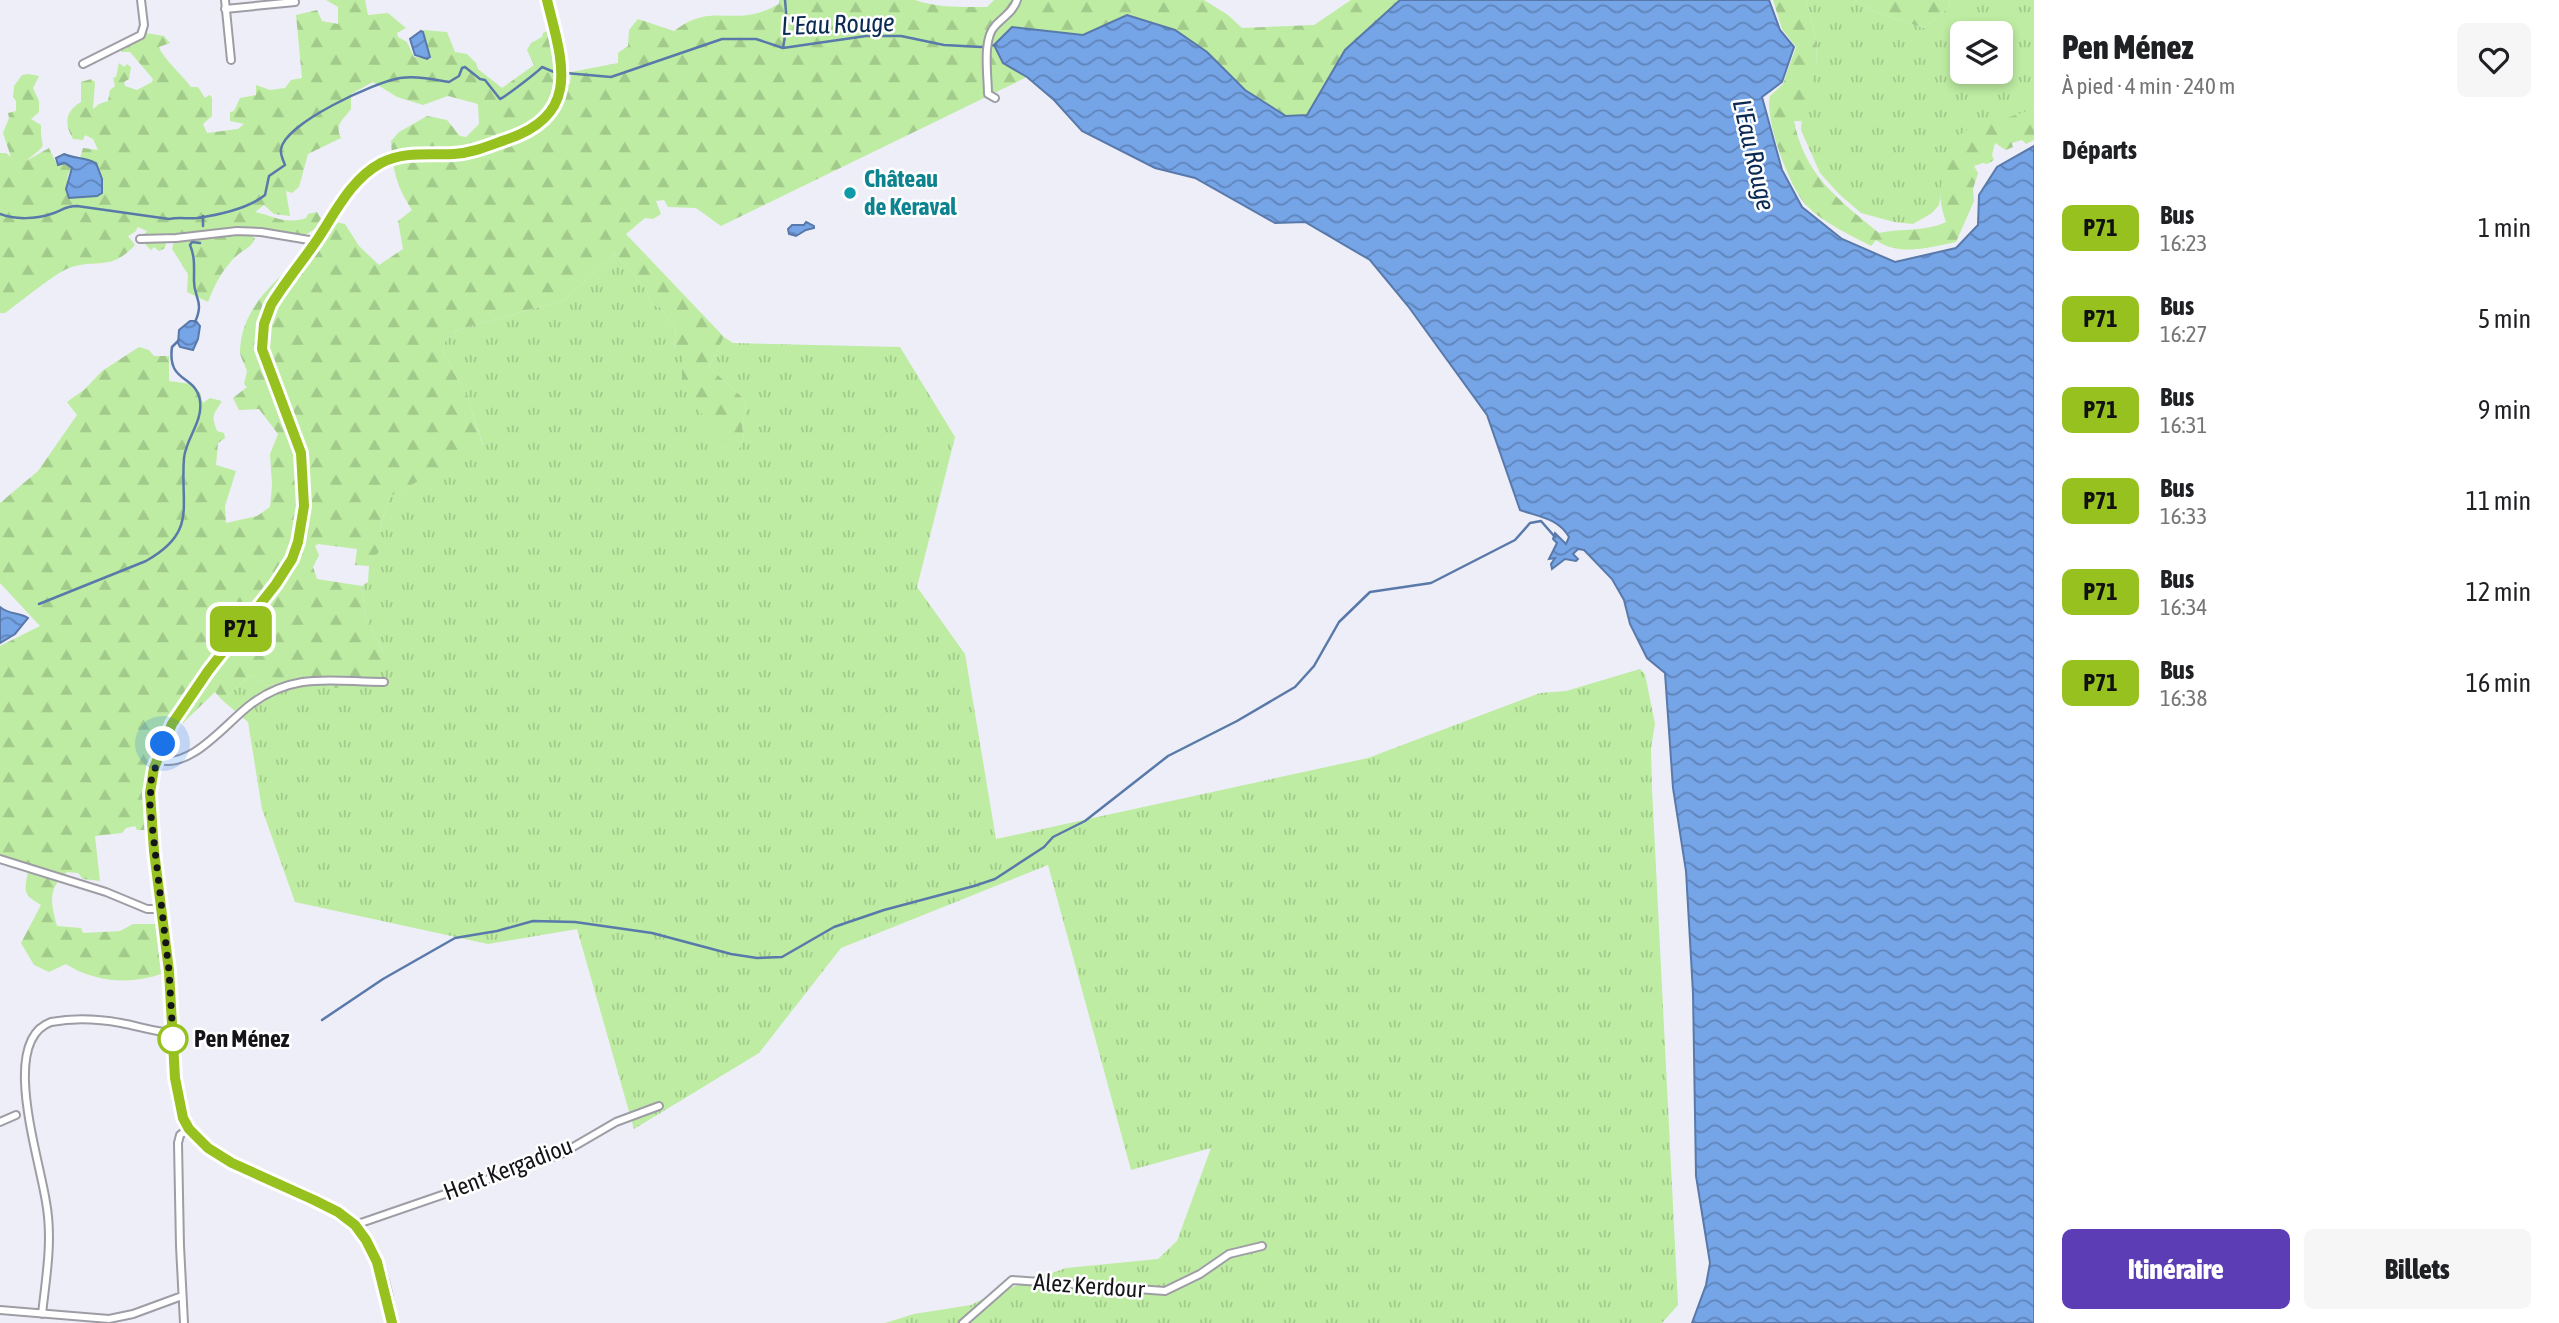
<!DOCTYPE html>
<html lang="fr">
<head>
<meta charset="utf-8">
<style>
  body { margin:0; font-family:"Asap Condensed",sans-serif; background:#f6f6f6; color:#202124; height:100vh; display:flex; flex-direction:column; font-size:26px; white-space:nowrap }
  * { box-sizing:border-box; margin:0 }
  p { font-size:23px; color:#757577 }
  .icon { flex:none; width:38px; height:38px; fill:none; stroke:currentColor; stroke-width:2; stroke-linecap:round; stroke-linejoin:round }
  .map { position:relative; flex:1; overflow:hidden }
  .side { display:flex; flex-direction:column; background:#fff; width:525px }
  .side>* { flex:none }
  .badge { padding:0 14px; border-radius:10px; font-size:24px; line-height:46px }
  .controls { position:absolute; left:1950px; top:21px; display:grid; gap:14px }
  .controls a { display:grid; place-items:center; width:63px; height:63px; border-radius:10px; background:#fff; box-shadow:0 4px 10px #0003; font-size:35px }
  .you { position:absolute; width:35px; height:35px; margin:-18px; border:5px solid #fff; border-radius:50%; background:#1a73e8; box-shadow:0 0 0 10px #1a73e833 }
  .map>.badge { position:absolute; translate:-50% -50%; box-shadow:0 0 0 4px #fff }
  h2 { padding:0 28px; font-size:26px; line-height:63px }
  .round { display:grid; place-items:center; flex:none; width:74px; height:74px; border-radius:10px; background:#f6f6f6 }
  .head { display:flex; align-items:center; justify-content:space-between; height:119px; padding:0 28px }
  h1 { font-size:33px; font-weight:800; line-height:52px }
  .primary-button { display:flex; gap:14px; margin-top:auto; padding:14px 28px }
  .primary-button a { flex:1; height:80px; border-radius:10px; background:#5d3db5; color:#fff; font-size:28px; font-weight:800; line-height:80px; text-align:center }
  .primary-button a+a { background:#f6f6f6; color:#202124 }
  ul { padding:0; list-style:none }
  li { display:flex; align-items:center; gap:21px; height:91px; padding:0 28px }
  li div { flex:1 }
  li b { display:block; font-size:26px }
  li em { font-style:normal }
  li .badge { min-width:77px; font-weight:700; text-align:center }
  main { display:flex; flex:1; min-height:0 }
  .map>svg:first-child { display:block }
  .grass { fill:url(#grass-tufts); fill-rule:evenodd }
  .forest { fill:url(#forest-firs) }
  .water { fill:url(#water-waves); stroke:#5879a9; stroke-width:2 }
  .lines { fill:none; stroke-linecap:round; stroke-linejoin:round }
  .stream { stroke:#5879a9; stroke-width:2.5 }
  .street-casing { stroke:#9e9da6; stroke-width:10 }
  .secondary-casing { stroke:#9e9da6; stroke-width:12 }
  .street { stroke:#fff; stroke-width:6 }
  .secondary { stroke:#fff; stroke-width:9 }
  .line-casing { stroke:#fff; stroke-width:16 }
  .line { stroke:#96c11f; stroke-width:10 }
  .walk { stroke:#151519; stroke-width:7; stroke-dasharray:0 12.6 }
  .culture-dot { fill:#0f9aa8; stroke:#fff; stroke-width:2.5 }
  .stop-dot { fill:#fff; stroke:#96c11f; stroke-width:3.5 }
  .labels { text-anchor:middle; stroke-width:5; stroke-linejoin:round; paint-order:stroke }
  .culture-label { font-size:24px; font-weight:bold; fill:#0d838f; stroke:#fff; text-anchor:start }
  .stop-label { font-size:24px; font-weight:bold; fill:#151519; stroke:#fff; text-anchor:start }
  .street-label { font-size:24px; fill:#151519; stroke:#fff }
  .water-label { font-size:26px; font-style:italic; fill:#0a2953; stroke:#fff }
</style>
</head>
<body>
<main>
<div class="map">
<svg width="2034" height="1323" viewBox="0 0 2034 1323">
  <defs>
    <pattern id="grass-tufts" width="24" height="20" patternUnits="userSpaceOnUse" patternTransform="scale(1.75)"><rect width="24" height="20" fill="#beeca2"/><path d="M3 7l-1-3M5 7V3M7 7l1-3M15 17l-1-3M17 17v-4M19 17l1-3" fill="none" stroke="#a2ca8b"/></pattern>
    <pattern id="forest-firs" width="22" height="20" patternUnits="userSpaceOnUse" patternTransform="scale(1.75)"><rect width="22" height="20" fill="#beeca2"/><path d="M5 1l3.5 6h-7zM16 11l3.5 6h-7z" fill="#a2ca8b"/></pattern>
    <pattern id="water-waves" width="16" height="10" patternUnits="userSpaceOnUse" patternTransform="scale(1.75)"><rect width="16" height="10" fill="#75a4e7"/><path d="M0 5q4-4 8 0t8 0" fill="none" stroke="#5f84ba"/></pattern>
  </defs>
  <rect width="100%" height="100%" fill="#eeeef8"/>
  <path class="grass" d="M1806,0H1855L1875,12L1924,28L1949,7L1950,0H2034V106L2026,113L1953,144L1944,174L1939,205L1932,213L1913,224L1894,222L1861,213L1839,194L1820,173L1801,130L1802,110L1816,68L1817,42ZM1962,33H2000V72H1962Z
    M615,254L646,289L652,305L660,307L676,329L674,350L682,356V385L735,457L744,438L742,426L746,407L742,397L709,367L724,337L733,343L900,347L955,437L917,587L965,654L996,839L1368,758L1540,693L1566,691L1640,669L1645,674L1655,724L1651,748L1652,789L1678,1305L1662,1323H885L914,1314L971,1305L988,1296L1066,1268L1158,1259L1177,1241L1211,1148L1131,1170L1048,865L841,948L759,1053L634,1129L577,929L488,944L295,902L262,809L248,722L222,700L251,675L267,686L304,676L335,688L385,656L365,614L362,586L368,582L369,566L379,550V533L389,497L483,445L468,398L443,352L445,341L457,330L564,300Z"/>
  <path class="forest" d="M326,0H365L368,15L388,13L406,28L397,33L398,37L407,42L414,57L431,59L423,30L447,32L455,52L467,54L476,63L478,69L502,88L534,65L527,50L531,43L542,37L543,33L547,31C557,45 559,67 555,82L570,84L571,72L618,63V53L628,46L629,30L638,19L674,31C715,0 732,30 779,4V0H915C938,8 963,7 987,7L994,0H1204L1228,15L1242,28L1314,25L1351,0H1400L1345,50L1307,115L1286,116L1245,90L1207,52L1175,31L1127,15L1083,35L1012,27L1003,63L1027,77L721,226L696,208L668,207L664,200L656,201L661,214L653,219L645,218L626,234L724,337L709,367L742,397L746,407L742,426L744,438L735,458L695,405L682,385V356L674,351L676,329L660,307L652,305L646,289L615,254L564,300L457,330L445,341L443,352L468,398L483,446L389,497L379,533V551L369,566L355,565L357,549L318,544L315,546L319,555L313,567L317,579L362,586L365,614L385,656L376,687L335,688L304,676L267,686L251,675L222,700L215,692L183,723L173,716C150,751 139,788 145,830H137L135,826L126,828L122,833L95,836L100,881L83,879L78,873L67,872C47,889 51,903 57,926L81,928L83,933L120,931L133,924H156L161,974C131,985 93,982 66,964L49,972L34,965L21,943L41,905C23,894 24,892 28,872L0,861V646L40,626L0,583V503L38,471L77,415L67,402L85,389L102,371L139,347L149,350L154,356H169V381L191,384L200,393L203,403L210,398L222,401C213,416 211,414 217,431L224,433L225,438L218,443L216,465L236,471L225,506L226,523L257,516L270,507L272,485L270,454L278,434L259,409L239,410L233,398L247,387L244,384L247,371C245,365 240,357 240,351C242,291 304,265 335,222L345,224L359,246L379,265L403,249L398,221L412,210C396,185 393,171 391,141L399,132L427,116L447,120L460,136L466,137L479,124L478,104L448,96L423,105L397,97L373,82L351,94V109C344,119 334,124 341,138L308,154L299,187L292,193L286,191L290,216L274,214L264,205L255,212C274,216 286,225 306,218L308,214L317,212L322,220L321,225L305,235H301L246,228L255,239C251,248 241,251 234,258C221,272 215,284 208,302L187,292L188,274L172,249L174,240L167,239L165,248L159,251L154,247L151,250L141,240L147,231L138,227L135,232L128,236L135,245C110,272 97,258 69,268C55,273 19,303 5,313H0V153H6L11,157L3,133L9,118L8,113L16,111V101L13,97L14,86L22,75L29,74L39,76L33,88L39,101V112L31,119L41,125C40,151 51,141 26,161L49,148L57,165L65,163L72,168L68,174L66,189L101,173L96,163L80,158L83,148L98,150L93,139L85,135L83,140L73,139C64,124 65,111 81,102V82L91,79L95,82L93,109L99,104L108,101L110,90L115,86L113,78L116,77L119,63L124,67L127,64L131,67L129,79L124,82L125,86L137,90L152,82L153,79L130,52H121V49L140,39L146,33L164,36L170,43L159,47C162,57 183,76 191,87H198L205,98L209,95L212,97V116L203,124L207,133L238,129L244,124L230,121V112L234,111L240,98L256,95V85L270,90L285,88L291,80L302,78L296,15L317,10L322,21L338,24V7Z
    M1773,0H1806L1817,42L1816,68L1801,121H1794C1805,176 1838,199 1879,233C1902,228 1925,232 1946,222C1938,199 1939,189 1946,165C1948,159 1950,150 1953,144C1968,116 2012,124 2034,106V140L2026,144L2022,140L2012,143L2013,147L2006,150L1995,143L1992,155L1994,160L1987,164L1983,163L1974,166L1978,173L1973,189L1974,201L1956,242C1930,247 1899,257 1876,240L1871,246C1850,235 1824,223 1807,206C1790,189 1764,119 1770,96L1783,84L1796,47L1782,29Z
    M1855,0H1950L1949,7L1924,28L1875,12Z"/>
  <path class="water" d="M1400,0H1769L1780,30L1794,47L1782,82L1762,97L1782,170L1802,207L1842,239L1895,262L1956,248L1978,225L1979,195L1997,167L2034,146V1323H1692L1706,1285L1710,1263L1696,1176L1693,993L1686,871L1673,788L1665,673L1647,658L1630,624L1624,600L1612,579L1584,550L1578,549L1573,554L1578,559L1576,561L1565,559L1552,569L1551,564L1555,558L1549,559L1557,543L1553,539L1555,533L1566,544L1569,537C1558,518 1539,517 1520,510L1487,415L1408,306L1370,260L1305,222L1275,223L1195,178L1155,168L1082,131L1054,100L1027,77L1003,63L994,45L1012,27L1083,35L1127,15L1175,30L1207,52L1245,90L1286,116L1307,115L1345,50Z
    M421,31L423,32L430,57L427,59L415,55L410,39Z
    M64,154C75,159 86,157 96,163L102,179V193L97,196L69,198L66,189L72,168L65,163L58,165L56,158Z
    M806,222L814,226V228L806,230L796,236L789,234L788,229L792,225H804Z
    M190,321H196L200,326L198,339L193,350L180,347L178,343L179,330Z
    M0,607C9,615 19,612 28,618L15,634L0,643Z"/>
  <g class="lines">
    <path class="stream" d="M783,48L787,24L785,0
      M0,214C15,220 36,219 51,214C62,211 64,206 77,206L169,219C179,217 188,219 197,218C218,215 249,208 265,195L269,176L285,165C283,160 280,154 281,149C285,123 375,82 400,78C417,76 432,79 449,82L459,76L462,68L465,67L480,79L485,80L500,99C505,97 539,71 542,67L554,72L611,77L722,39H756L783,48L866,36H901L944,45L981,47L996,45
      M203,226V216
      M195,322C205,300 193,298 194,279C194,266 195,257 190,245L192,242L200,243
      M39,604L146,561C198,532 180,506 184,458C186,438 203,422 200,401C196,374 167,384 172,347L179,340
      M322,1020L383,979L455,938L497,931L533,921L575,922L652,933L731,954L757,958L782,957L834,927L884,910L974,886L995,879L1044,847L1053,837L1085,821L1168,756L1237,721L1295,687L1314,666L1339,622L1370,592L1431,583L1515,540L1530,523L1541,521L1555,537"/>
    <g class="street-casing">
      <path id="street" d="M225,0L231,60
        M225,9L295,2
        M83,64L141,35L144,25L141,0
        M995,98L988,94C988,76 982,39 995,26C1003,17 1013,12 1017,0
        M140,239L176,238L237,231L261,232L315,241
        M157,759C189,772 227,722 250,705C294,671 333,682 384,682
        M0,859L106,892L147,909H162
        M0,1122L16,1115
        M355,1225L561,1154L616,1122L659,1106
        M0,1310L109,1319L133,1314L182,1296
        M42,1314C46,1277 53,1240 46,1202C38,1152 0,1040 51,1022C73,1018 99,1019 121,1023C138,1026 155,1032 173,1033
        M184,1323L180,1246L178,1143L180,1135L189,1128
        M963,1323L1012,1280L1165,1291L1200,1274L1229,1254L1262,1246"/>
    </g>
    <g class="secondary-casing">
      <path id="secondary" d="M392,1323C388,1290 379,1249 354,1225C326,1197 279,1185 244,1168C223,1158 200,1147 188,1126C171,1100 175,1063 173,1033C172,1012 171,990 168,968C165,935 161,902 156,868C153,843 148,817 150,791C152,769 161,744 172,724C192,688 220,656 245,624C266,599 292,571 299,539C306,508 307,470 297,440C282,392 248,357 271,305C285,282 302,262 317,240C335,213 351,179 381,163C406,150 433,157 459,154C476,152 490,145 505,140C583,115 562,62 547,0"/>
    </g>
    <use href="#street" class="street"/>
    <use href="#secondary" class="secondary"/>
  </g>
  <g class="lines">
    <g class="line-casing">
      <path id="line" d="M392,1323L377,1262L366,1240L355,1225L338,1212L314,1200L232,1163L208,1148L189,1129L183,1118L175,1078L169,971L154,851L150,793L154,768L172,724L208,671L276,584L292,559L298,542L304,506L301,453L262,349L264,324L271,305C285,282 302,262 317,240C335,213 351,179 381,163C404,151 429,155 454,154C472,153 488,146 505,140C583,115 562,61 547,0"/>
    </g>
    <use href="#line" class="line"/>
    <path class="walk" d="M163,744L151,781L150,807L169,971L173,1039"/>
  </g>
  <circle class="culture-dot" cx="850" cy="193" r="7"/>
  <circle class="stop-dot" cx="173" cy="1039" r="14"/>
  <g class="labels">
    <g class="culture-label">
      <text x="864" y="187">Château<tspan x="864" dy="28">de Keraval</tspan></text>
    </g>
    <g class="stop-label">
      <text x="194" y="1047">Pen Ménez</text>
    </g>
    <g class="street-label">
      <text transform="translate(508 1169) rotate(-21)" y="8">Hent Kergadiou</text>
      <text transform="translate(1089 1286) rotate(4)" y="8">Alez Kerdour</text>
    </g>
    <g class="water-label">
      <text transform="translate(838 24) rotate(-2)" y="9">L'Eau Rouge</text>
      <text transform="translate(1754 155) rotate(77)" y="9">L'Eau Rouge</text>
    </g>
  </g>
</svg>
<div class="controls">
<a><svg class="icon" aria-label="layers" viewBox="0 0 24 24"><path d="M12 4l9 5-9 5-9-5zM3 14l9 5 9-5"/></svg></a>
</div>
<div class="you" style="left:163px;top:744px"></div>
<b class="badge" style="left:241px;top:629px;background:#96c11f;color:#111">P71</b>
</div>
<section class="side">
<div class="head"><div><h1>Pen Ménez</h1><p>À pied · 4 min · 240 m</p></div><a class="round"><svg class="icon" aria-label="heart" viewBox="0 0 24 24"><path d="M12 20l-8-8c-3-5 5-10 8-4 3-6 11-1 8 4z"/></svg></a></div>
<h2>Départs</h2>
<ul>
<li><span class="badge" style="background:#96c11f;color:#111">P71</span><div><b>Bus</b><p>16:23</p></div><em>1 min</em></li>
<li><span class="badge" style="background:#96c11f;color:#111">P71</span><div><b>Bus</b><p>16:27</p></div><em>5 min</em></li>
<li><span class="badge" style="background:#96c11f;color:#111">P71</span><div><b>Bus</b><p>16:31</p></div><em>9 min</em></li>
<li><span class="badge" style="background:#96c11f;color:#111">P71</span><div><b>Bus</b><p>16:33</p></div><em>11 min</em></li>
<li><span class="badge" style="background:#96c11f;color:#111">P71</span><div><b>Bus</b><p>16:34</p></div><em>12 min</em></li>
<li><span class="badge" style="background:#96c11f;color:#111">P71</span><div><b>Bus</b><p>16:38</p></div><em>16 min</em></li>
</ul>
<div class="primary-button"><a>Itinéraire</a><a>Billets</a></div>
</section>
</main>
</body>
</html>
